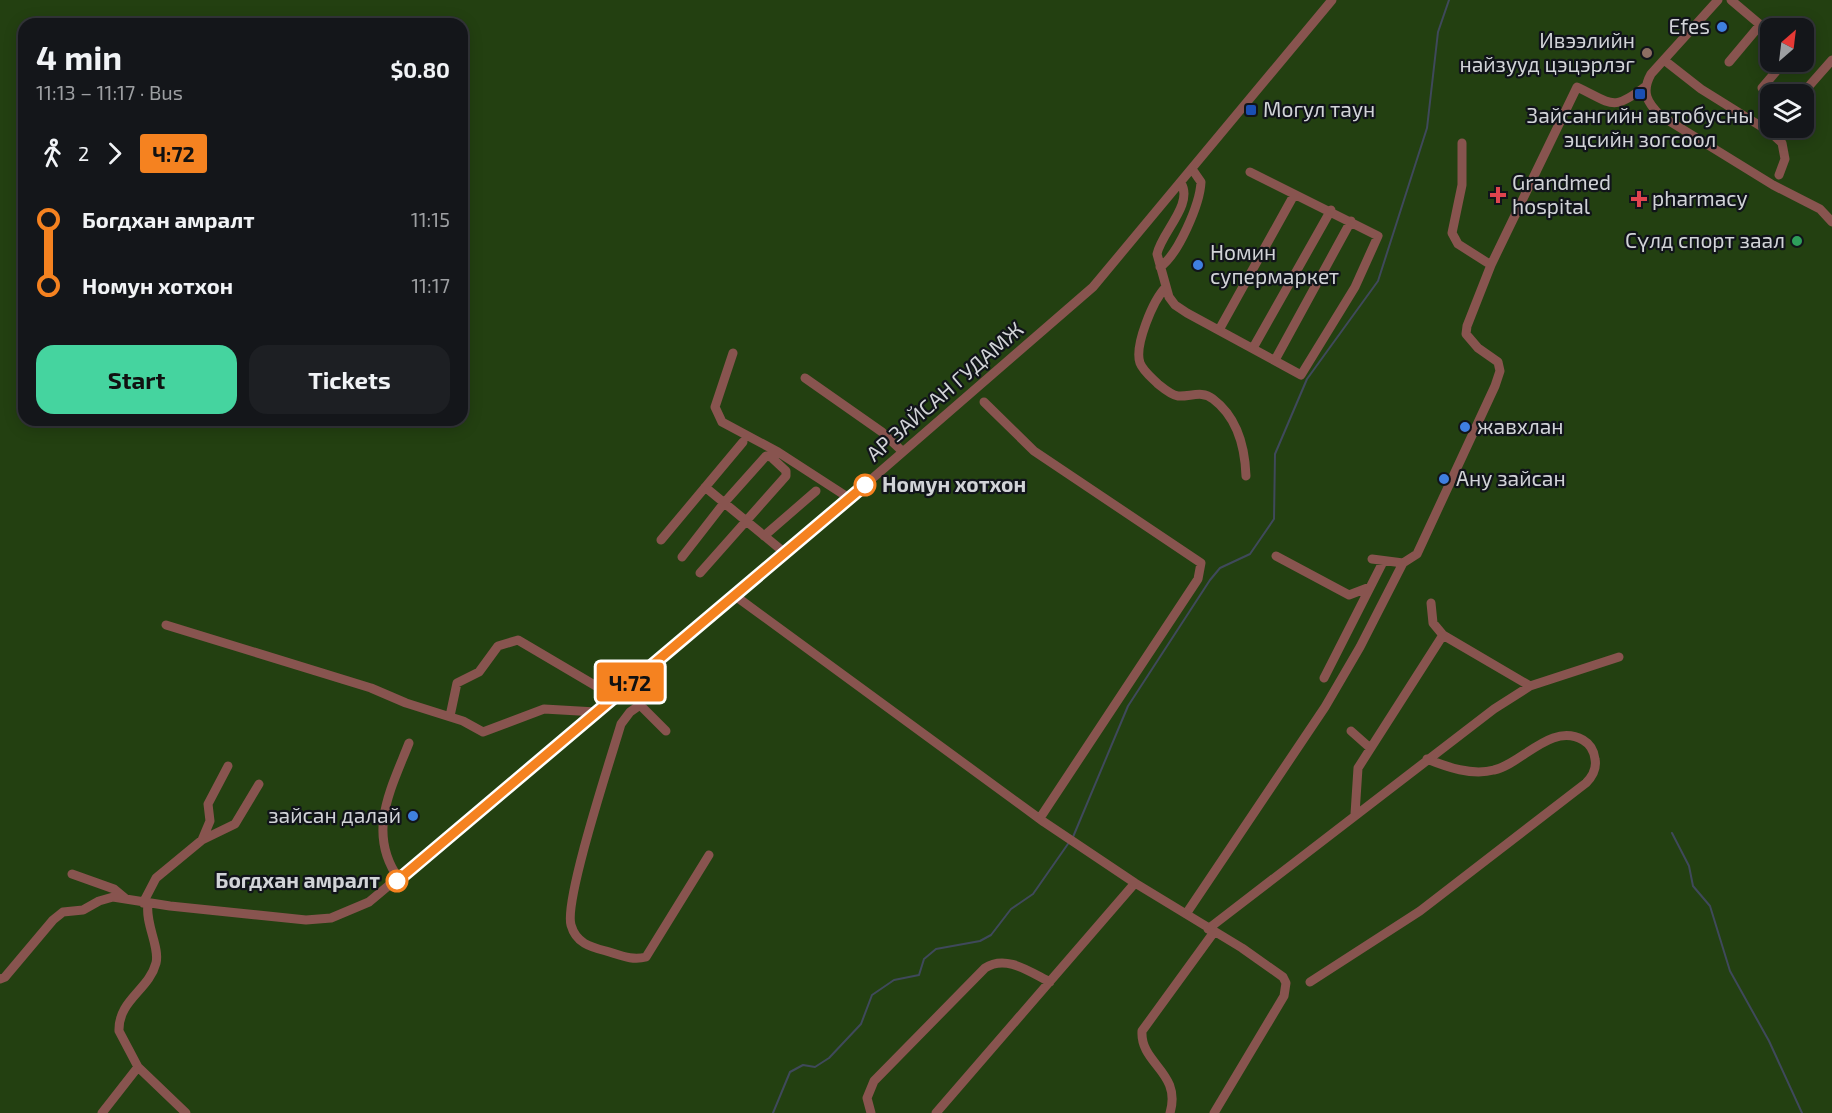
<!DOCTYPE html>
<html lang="en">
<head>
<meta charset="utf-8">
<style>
  body { margin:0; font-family:"Exo 2",sans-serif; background:#1d1f23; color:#f1f3f6; height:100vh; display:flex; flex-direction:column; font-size:22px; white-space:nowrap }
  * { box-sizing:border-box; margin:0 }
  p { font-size:20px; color:#9d9fa2 }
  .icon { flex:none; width:33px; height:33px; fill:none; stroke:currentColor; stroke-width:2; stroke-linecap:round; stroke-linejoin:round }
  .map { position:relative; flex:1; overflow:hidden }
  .details { position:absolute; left:18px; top:18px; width:450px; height:408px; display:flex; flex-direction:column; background:#14161a; border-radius:18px; box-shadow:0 3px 15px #0003,0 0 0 2px #333539 }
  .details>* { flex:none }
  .badge { padding:0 12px; border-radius:4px; font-size:21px; line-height:39px }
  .needle { width:39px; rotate:28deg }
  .buttons { position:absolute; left:1760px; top:18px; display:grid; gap:12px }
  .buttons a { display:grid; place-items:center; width:54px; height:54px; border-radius:12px; background:#14161a; box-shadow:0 3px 15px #0003,0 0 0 2px #333539; font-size:30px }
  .map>.badge { position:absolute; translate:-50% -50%; box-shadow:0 0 0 3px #fff }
  .legs { display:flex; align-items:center; gap:9px; height:66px; padding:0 18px; font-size:20px }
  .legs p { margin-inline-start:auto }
  .headline { display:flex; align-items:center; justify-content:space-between; height:102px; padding:0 18px }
  h1 { font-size:33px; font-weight:700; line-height:45px }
  .primary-button { display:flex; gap:12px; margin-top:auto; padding:12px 18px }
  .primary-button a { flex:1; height:69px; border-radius:18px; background:#45d49f; color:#111; font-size:24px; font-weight:700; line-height:69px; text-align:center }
  .primary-button a+a { background:#1d1f23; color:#f1f3f6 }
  ul { padding:0 18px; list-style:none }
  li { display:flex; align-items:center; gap:21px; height:66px; font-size:22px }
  li i { display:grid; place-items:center; width:9px; height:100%; margin:0 8px; background:currentColor }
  li i::after { content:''; width:15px; height:15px; margin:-8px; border:4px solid; border-radius:50%; background:#14161a }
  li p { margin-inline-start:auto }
  li:first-child i { background:linear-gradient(#0000 50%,currentColor 0) }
  li:last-child i { background:linear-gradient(currentColor 50%,#0000 0) }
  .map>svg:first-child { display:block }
  .green { fill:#234011; fill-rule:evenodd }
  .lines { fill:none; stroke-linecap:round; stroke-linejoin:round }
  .stream { stroke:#3f495b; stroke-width:2 }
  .minor { stroke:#88544f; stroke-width:9 }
  .line-1-casing { stroke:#fff; stroke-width:14 }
  .line-1 { stroke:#f58220; stroke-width:9 }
  .shop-dot { fill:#3f7fe0; stroke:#11141a; stroke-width:2 }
  .education-dot { fill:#8d6e63; stroke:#11141a; stroke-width:2 }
  .transit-dot { fill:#1a4fb4; stroke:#11141a; stroke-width:2 }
  .health-dot { fill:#e0444e; stroke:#11141a; stroke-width:2 }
  .leisure-dot { fill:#2e9e5b; stroke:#11141a; stroke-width:2 }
  .stop-1-dot { fill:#fff; stroke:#f58220; stroke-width:3 }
  .labels { text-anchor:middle; stroke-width:4.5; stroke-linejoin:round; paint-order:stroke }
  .poi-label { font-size:21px; fill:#d1d3d7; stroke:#11141a; text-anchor:start }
  .street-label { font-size:21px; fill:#d1d3d7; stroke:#11141a }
  .stop-label { font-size:21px; font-weight:bold; fill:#d1d3d7; stroke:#11141a; text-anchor:start }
</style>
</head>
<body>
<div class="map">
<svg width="1832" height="1113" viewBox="0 0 1832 1113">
  <rect width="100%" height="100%" fill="#1a1d23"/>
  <path class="green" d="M0,0H1832V1113H0ZM24,24H462V420H24ZM1770,28H1803V62H1770ZM1770,94H1803V128H1770Z"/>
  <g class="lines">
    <path class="stream" d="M1672,833L1689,866L1693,886L1710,906L1730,971L1769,1041L1802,1113
      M1073,837L1128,706L1210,580L1220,568L1250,554L1274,519L1275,454L1307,379L1378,281L1427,128L1438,32L1449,0
      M773,1113L790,1072L803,1065L815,1067L829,1058L861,1024L872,995L894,980L919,975L924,959L936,949L980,941L991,935L1011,909L1033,894L1070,841"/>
    <path class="minor" d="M1718,0L1651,74C1641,92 1647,103 1661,116L1773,185L1820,209L1832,222
      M1731,0L1770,33
      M1803,39L1805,37
      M1664,60L1701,89L1770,132L1782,143L1785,159L1779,175
      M1729,62L1760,25
      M1762,88L1784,62
      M1802,94L1832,60
      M1462,143V185L1452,233L1458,244L1491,265
      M1181,183C1194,204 1161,233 1157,254L1169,297L1175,305L1187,313L1301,375L1355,287L1378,236L1250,172
      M1160,267C1178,255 1200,204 1201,182L1192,169
      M1166,287C1153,300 1134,346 1140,363C1143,371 1152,378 1158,384C1163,388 1171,395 1178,396C1190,397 1202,390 1213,399C1237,417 1245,448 1246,476
      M1219,330L1294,195
      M1253,348L1331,210
      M733,353L715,407L722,422L778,452L849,498
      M1275,360L1351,221
      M805,378L882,432L902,451
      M984,402L1034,451L1201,563L1198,579L1040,818
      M705,487L785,553
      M764,536L816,491
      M661,540L743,442
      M1276,556L1349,595L1370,587
      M682,557L724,503L766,456L771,457L786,471V476L700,573
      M1372,559L1403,563L1417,554L1495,386L1500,371L1498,362L1478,348L1466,334L1467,326L1491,265L1577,87C1613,104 1612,112 1646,86
      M734,595L1044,822L1135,883L1242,948L1283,977L1286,983L1284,996L1214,1113
      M1431,603L1433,623L1443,635
      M166,625L371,688L406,703L463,721L483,732L544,709L596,712
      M663,657L640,705L666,731
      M1324,678L1383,562
      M640,705L630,712L621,724C611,758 564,900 571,925C576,943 590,947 606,951C620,955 632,961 646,957L709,855
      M450,716L457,683L479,672L498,646L518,640L613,696
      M1351,731L1369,747
      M1355,814L1358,768L1443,635L1530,686
      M202,840L210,821L208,804L228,766
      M72,874L114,889L126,899
      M399,879C366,833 391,789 409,743
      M143,903L156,878L202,840L235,824L259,784
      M1186,914L1325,707L1360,647L1403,563
      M1208,929L1494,709L1530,686L1619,657
      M0,979L5,977L53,920L63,912L83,910L99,901L113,897L170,906L306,920L331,918L369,902L821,523L1093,287L1332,0
      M1310,982L1420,911L1586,783C1593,776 1597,769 1595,759C1594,751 1590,744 1583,740C1551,722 1522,764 1494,770C1472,776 1447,767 1427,759
      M138,1067L186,1113
      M102,1113L138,1067L119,1031C118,1000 149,990 156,963C160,947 145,924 148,904
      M871,1113L867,1098L874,1081L985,968C1006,954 1030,972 1050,982
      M936,1113L1135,883
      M1170,1113C1182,1072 1140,1064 1142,1031L1214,932"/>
  </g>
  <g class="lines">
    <g class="line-1-casing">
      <path id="line-1" d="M397,881L865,485"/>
    </g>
    <use href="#line-1" class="line-1"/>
  </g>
  <g class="shop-dot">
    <circle cx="1722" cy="27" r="6"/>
    <circle cx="1198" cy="265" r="6"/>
    <circle cx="1465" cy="427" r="6"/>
    <circle cx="1444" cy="479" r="6"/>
    <circle cx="413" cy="816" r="6"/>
  </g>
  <circle class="education-dot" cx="1647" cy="53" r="6"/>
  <g class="transit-dot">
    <rect x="1634" y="88" width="12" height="12" rx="3"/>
    <rect x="1245" y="104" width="12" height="12" rx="3"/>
  </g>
  <g class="health-dot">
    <path d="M1495 186h6v6h6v6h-6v6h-6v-6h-6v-6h6z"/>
    <path d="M1636 190h6v6h6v6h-6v6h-6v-6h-6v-6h6z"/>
  </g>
  <circle class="leisure-dot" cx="1797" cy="241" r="6"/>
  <g class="stop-1-dot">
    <circle cx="865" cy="485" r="10"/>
    <circle cx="397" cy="881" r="10"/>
  </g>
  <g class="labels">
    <g class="poi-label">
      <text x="1710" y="34" text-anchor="end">Efes</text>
      <text x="1635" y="48" text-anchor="end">Ивээлийн<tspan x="1635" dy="24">найзууд цэцэрлэг</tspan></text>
      <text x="1263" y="117">Могул таун</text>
      <text x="1640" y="123" text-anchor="middle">Зайсангийн автобусны<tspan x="1640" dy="24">эцсийн зогсоол</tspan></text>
      <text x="1512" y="190">Grandmed<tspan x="1512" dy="24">hospital</tspan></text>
      <text x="1652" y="206">pharmacy</text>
      <text x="1785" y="248" text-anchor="end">Сүлд спорт заал</text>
      <text x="1210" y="260">Номин<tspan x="1210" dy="24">супермаркет</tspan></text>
      <text x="1477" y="434">жавхлан</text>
      <text x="1456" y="486">Ану зайсан</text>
      <text x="401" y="823" text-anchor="end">зайсан далай</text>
    </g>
    <g class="street-label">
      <text transform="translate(945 392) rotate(-41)" y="7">АР ЗАЙСАН ГУДАМЖ</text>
    </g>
    <g class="stop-label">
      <text x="882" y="492">Номун хотхон</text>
      <text x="380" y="888" text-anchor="end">Богдхан амралт</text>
    </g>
  </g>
</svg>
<div class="buttons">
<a><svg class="needle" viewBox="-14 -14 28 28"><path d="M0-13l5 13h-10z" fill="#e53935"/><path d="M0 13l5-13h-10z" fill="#9d9fa2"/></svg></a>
<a><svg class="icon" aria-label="layers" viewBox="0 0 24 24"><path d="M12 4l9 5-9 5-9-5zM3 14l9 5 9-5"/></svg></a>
</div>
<b class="badge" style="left:630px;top:682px;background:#f58220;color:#111">Ч:72</b>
<section class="details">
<div class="headline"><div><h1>4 min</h1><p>11:13 – 11:17 · Bus</p></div><b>$0.80</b></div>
<div class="legs"><svg class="icon" aria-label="walk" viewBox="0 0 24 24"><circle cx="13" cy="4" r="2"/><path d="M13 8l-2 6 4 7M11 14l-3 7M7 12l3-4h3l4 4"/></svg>2<svg class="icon" aria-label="forward" viewBox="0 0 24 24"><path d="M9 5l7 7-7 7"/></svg><b class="badge" style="background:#f58220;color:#111">Ч:72</b></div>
<ul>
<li><i style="color:#f58220"></i><b>Богдхан амралт</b><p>11:15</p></li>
<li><i style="color:#f58220"></i><b>Номун хотхон</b><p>11:17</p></li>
</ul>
<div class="primary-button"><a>Start</a><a>Tickets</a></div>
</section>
</div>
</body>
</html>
